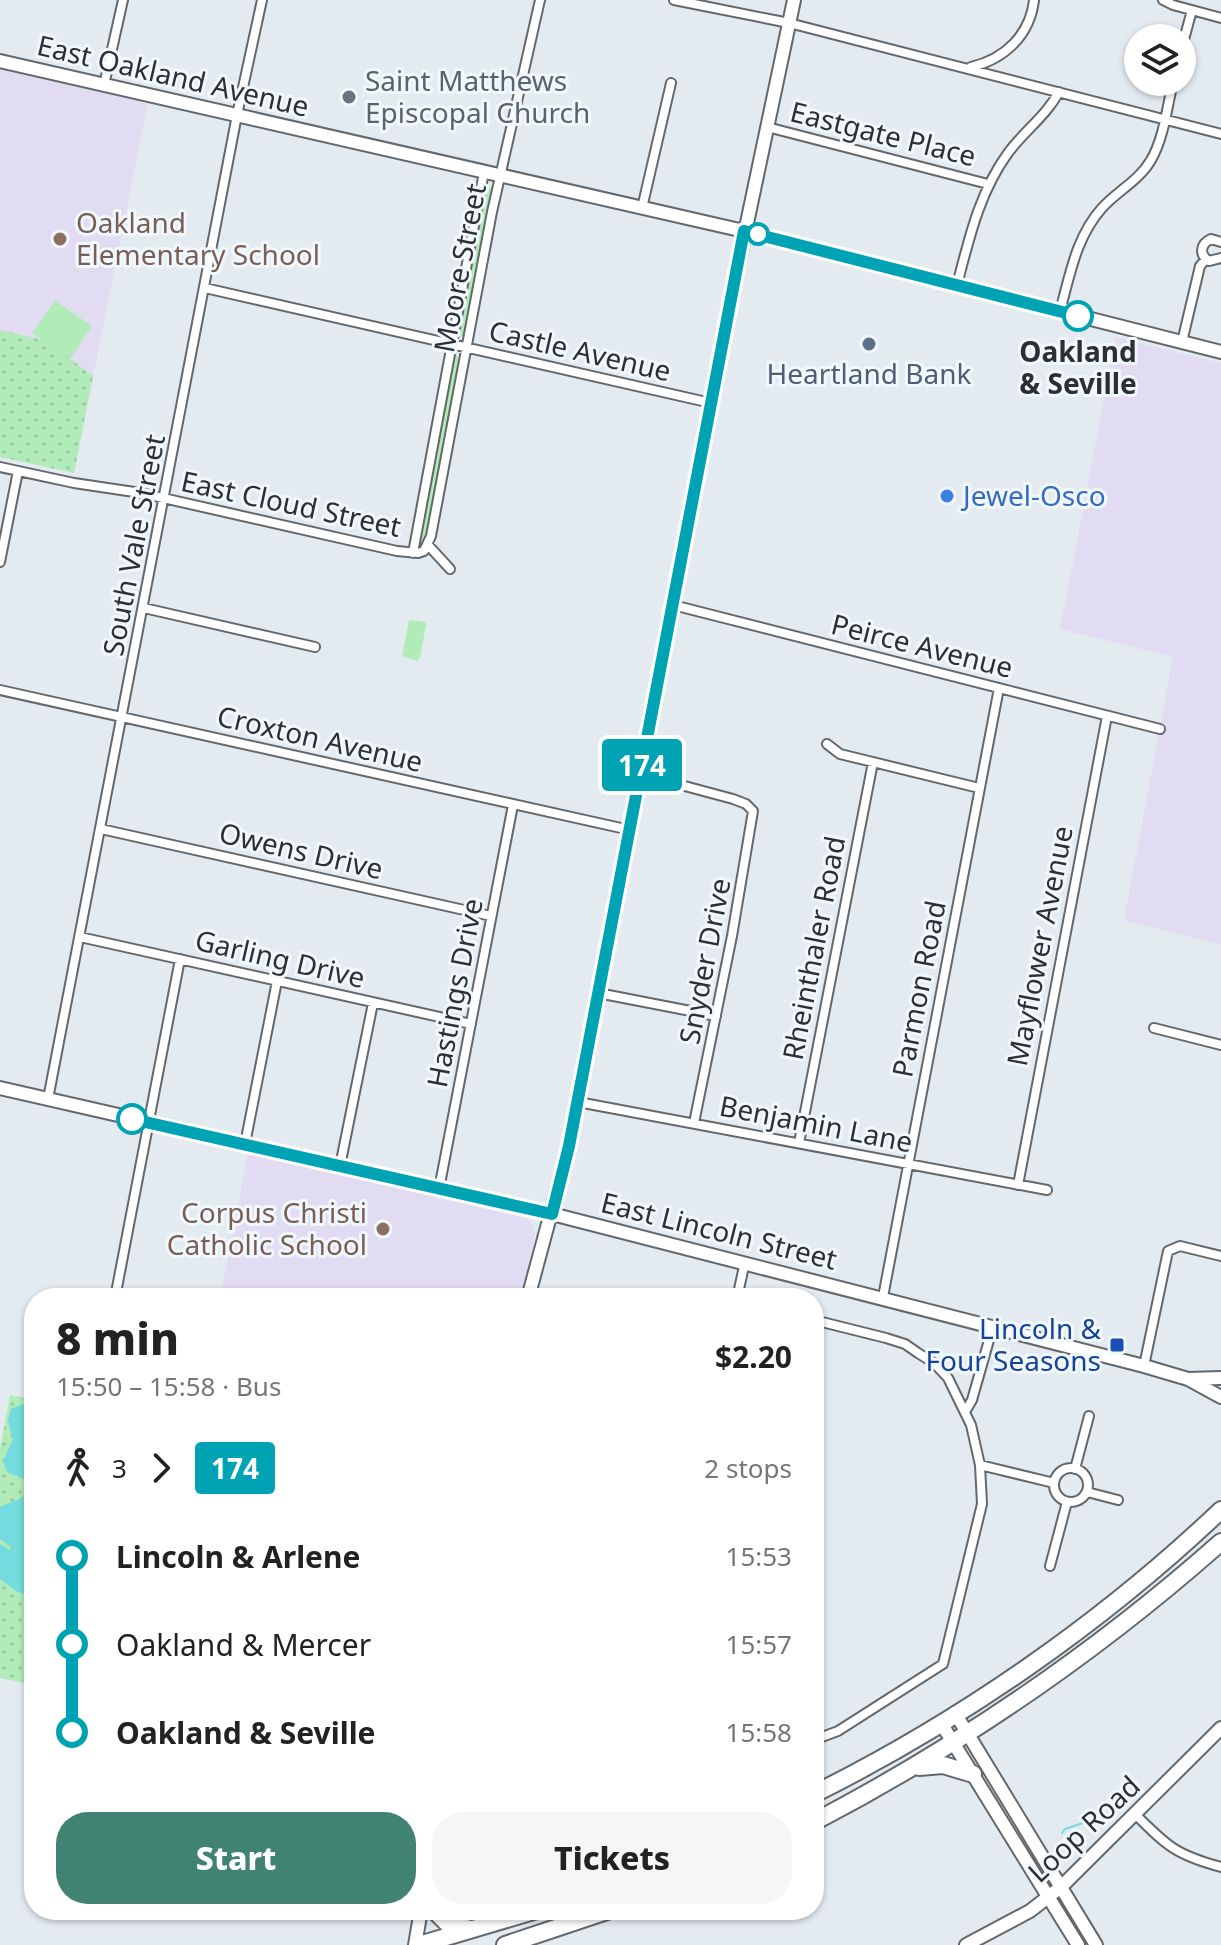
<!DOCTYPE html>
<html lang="en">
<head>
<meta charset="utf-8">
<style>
  body { margin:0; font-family:"Noto Sans",sans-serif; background:#f6f6f6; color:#222; height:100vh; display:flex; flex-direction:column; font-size:30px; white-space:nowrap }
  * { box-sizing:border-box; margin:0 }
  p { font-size:26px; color:#767676 }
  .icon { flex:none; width:44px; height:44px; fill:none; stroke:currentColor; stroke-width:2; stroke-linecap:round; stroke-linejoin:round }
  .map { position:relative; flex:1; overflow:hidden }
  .side { position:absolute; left:24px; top:1288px; width:800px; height:632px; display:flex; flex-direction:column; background:#fff; border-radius:32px; box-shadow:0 2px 6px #0004 }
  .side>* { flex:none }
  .badge { padding:0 16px; border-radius:6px; font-size:28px; line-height:52px }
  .tools { position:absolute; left:1124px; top:24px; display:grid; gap:16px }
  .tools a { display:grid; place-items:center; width:72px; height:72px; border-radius:50%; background:#fff; box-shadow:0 2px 6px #0004; font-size:40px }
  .map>.badge { position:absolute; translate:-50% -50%; box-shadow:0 0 0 4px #fff }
  .legs { display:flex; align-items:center; gap:12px; height:88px; padding:0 32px; font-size:26px }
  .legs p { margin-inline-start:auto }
  .headline { display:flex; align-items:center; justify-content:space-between; height:136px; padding:0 32px }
  h1 { font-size:44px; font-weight:800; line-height:60px }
  .action { display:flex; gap:16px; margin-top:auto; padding:16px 32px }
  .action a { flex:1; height:92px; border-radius:32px; background:#418373; color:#fff; font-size:32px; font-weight:800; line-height:92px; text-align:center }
  .action a+a { background:#f6f6f6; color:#222 }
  ul { padding:0 32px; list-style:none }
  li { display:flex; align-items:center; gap:28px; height:88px; font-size:30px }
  li i { display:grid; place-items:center; width:12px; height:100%; margin:0 10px; background:currentColor }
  li i::after { content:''; width:20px; height:20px; margin:-10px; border:6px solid; border-radius:50%; background:#fff }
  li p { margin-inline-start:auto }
  li:first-child i { background:linear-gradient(#0000 50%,currentColor 0) }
  li:last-child i { background:linear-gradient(currentColor 50%,#0000 0) }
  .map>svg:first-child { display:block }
  .education { fill:#e2dcf2 }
  .grass { fill:#b0ebb8 }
  .park { fill:url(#park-dots) }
  .water { fill:#74dcdf }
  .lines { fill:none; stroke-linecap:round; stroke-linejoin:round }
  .stream { stroke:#74dcdf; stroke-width:2 }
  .street-casing { stroke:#62686c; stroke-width:12 }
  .secondary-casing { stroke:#62686c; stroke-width:16 }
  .highway-casing { stroke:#62686c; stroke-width:20 }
  .street { stroke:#fff; stroke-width:8 }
  .secondary { stroke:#fff; stroke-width:12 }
  .highway { stroke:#fff; stroke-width:16 }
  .line-1-casing { stroke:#fff; stroke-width:18 }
  .line-1 { stroke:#00a3b4; stroke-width:12 }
  .worship-dot { fill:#6b7280; stroke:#f1f8fd; stroke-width:3 }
  .stop-1-dot { fill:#fff; stroke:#00a3b4; stroke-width:4 }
  .education-dot { fill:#8d6e63; stroke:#f1f8fd; stroke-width:3 }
  .service-dot { fill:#5c6f8a; stroke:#f1f8fd; stroke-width:3 }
  .shop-dot { fill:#3f7fe0; stroke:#f1f8fd; stroke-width:3 }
  .transit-dot { fill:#1a4fb4; stroke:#f1f8fd; stroke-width:3 }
  .labels { text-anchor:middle; stroke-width:6; stroke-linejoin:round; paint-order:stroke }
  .street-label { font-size:28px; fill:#2d3032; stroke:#f1f8fd }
  .worship-label { font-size:28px; fill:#5b616d; stroke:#f1f8fd; text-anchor:start }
  .education-label { font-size:28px; fill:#785e54; stroke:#f1f8fd; text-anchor:start }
  .stop-label { font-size:28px; font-weight:bold; fill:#2d3032; stroke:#f1f8fd }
  .service-label { font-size:28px; fill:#4e5e75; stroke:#f1f8fd }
  .shop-label { font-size:28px; fill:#366cbe; stroke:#f1f8fd; text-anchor:start }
  .transit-label { font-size:28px; fill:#164399; stroke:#f1f8fd; text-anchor:end }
</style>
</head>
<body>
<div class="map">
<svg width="1221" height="1945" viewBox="0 0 1221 1945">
  <defs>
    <pattern id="park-dots" width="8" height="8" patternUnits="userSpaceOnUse" patternTransform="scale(2)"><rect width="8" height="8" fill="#b0ebb8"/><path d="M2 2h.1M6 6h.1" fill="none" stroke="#98ca9f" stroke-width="1.8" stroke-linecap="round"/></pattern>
  </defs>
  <rect width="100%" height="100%" fill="#e4ebf0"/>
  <path class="education" d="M0,68L148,102L74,473L0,457Z
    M1116,337L1221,363V945L1124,920L1173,657L1060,629Z
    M248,1153L525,1218L532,1224L535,1234L521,1298H220Z"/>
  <path class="grass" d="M489,185L492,190L464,335L460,337L457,334L485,186Z
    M55,301L92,326L70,359L32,333Z
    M457,356L460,361L426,541L419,545L452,358Z
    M409,620L425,622L426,625L420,658L417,661L402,656Z"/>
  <path class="park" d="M0,330L47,341L93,376L74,473L0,457Z
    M10,1395L34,1400V1685L0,1678V1449Z"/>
  <path class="water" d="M25,1403H34V1598L16,1591L0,1579V1544L10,1550H15L0,1539V1507C13,1501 30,1498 31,1482L7,1472L3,1461L13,1440L8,1420L11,1409Z"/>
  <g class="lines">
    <path class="stream" d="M1062,1833L1065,1829L1092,1820"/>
    <g class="street-casing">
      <path id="street" d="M674,0L789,23L1221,134
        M1163,0L1173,5L1221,18
        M1182,47L1192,10
        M971,67C1005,59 1030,35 1034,0
        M104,85L123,0
        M767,127L988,184
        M642,208L671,83
        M1221,242L1211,239C1200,244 1199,255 1209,261L1221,258
        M957,285C969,239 979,193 1008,153C1024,131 1046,116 1059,92
        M205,288L711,403
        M1060,311C1070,275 1076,237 1102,208C1117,191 1139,181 1151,160C1164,138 1167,107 1173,82
        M1182,342L1200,266L1206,259
        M0,467L74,483L141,493L397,551L418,553L424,551L431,536L492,212L540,0
        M428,545L450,569
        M413,553L484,172
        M0,562L18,471
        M673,605L1160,729
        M144,608L315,647
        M0,690L630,830
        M827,744L840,754L979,788
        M640,774L733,799L746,804L753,811L732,936L694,1123
        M101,829L491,916
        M80,937L471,1024
        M598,993L716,1016
        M1154,1028L1221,1045
        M48,1099L237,115L262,0
        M578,1102L1047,1190
        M799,1143L873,762
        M245,1144L277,981
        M340,1166L373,1003
        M1018,1185L1107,716
        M439,1189L513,805
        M883,1297L999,688
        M115,1298L180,959
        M737,1298L745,1262
        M814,1320L886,1338L905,1344L918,1353L934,1363L948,1378L971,1425L980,1465L982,1504L943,1664L838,1731L814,1740
        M1144,1366L1168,1251L1180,1246L1221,1256
        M965,1412L972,1400L993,1326
        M980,1465L1054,1483
        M1054 1485a17 17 0 1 1 34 0a17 17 0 1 1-34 0Z
        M1075,1469L1089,1416
        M1087,1492L1118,1500
        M1050,1566L1067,1502
        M1135,1814C1167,1846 1176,1855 1221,1867"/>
    </g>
    <g class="secondary-casing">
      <path id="secondary" d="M0,61L744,231L1221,352
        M0,1088L552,1214L1144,1366L1188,1379L1221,1397
        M528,1298L569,1146L731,299L794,0
        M1188,1379L1221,1378
        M955,1713L1096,1945
        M941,1723L1078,1945
        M415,1945L421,1910
        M966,1945L1030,1911L1061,1887L1221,1728"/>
    </g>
    <g class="highway-casing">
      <path id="highway" d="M919,1767L943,1765L973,1774
        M814,1794C961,1721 1102,1623 1221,1510
        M814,1822C961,1745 1097,1652 1221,1542
        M434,1910L448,1924L471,1929
        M419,1945L537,1910
        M505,1945L610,1910"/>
    </g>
    <use href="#street" class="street"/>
    <use href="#secondary" class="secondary"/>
    <use href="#highway" class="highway"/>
  </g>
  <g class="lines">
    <g class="line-1-casing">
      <path id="line-1" d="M132,1119L552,1214L569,1146L744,231L1078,316"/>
    </g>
    <use href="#line-1" class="line-1"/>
  </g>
  <circle class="worship-dot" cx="349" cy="97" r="8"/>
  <g class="stop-1-dot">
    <circle cx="758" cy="234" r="10"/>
    <circle cx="1078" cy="316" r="14"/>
    <circle cx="132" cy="1119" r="14"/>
  </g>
  <g class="education-dot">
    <circle cx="60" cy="239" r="8"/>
    <circle cx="383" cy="1229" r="8"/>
  </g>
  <circle class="service-dot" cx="869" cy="344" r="8"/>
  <circle class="shop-dot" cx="947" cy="496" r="8"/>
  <rect class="transit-dot" x="1109" y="1337" width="16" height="16" rx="4"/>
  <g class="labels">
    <g class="street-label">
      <text transform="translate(173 76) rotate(13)" y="10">East Oakland Avenue</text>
      <text transform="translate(883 134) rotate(14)" y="10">Eastgate Place</text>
      <text transform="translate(460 268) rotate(-79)" y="10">Moore Street</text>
      <text transform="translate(580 351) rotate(13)" y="10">Castle Avenue</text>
      <text transform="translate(291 504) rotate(12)" y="10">East Cloud Street</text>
      <text transform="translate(134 545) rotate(-79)" y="10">South Vale Street</text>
      <text transform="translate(922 646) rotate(14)" y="10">Peirce Avenue</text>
      <text transform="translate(320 739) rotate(13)" y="10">Croxton Avenue</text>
      <text transform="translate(301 851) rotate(13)" y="10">Owens Drive</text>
      <text transform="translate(1040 946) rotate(-79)" y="10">Mayflower Avenue</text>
      <text transform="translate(814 948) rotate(-79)" y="10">Rheinthaler Road</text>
      <text transform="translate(280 959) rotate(13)" y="10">Garling Drive</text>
      <text transform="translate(705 961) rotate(-79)" y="10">Snyder Drive</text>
      <text transform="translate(919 989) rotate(-79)" y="10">Parmon Road</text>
      <text transform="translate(455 993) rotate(-79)" y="10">Hastings Drive</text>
      <text transform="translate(816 1124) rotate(11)" y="10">Benjamin Lane</text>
      <text transform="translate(719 1231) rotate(14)" y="10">East Lincoln Street</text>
      <text transform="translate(1084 1829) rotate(-43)" y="10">Loop Road</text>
    </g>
    <g class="worship-label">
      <text x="365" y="91">Saint Matthews<tspan x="365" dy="32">Episcopal Church</tspan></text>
    </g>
    <g class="education-label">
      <text x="76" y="233">Oakland<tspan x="76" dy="32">Elementary School</tspan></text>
      <text x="367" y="1223" text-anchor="end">Corpus Christi<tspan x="367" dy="32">Catholic School</tspan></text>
    </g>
    <g class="stop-label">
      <text x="1078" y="362">Oakland<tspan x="1078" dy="32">&amp; Seville</tspan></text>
    </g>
    <g class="service-label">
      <text x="869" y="384">Heartland Bank</text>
    </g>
    <g class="shop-label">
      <text x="963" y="506">Jewel-Osco</text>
    </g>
    <g class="transit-label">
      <text x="1101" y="1339">Lincoln &amp;<tspan x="1101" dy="32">Four Seasons</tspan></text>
    </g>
  </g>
</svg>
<div class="tools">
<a><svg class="icon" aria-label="layers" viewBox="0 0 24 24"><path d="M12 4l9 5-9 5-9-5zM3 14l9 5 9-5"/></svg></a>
</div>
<b class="badge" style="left:642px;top:765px;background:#00a3b4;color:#fff">174</b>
<section class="side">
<div class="headline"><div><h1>8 min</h1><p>15:50 – 15:58 · Bus</p></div><b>$2.20</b></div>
<div class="legs"><svg class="icon" aria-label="walk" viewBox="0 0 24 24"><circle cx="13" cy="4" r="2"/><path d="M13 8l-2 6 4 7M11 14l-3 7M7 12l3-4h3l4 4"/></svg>3<svg class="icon" aria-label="forward" viewBox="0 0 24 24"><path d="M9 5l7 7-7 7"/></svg><b class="badge" style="background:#00a3b4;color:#fff">174</b><p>2 stops</p></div>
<ul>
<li><i style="color:#00a3b4"></i><b>Lincoln &amp; Arlene</b><p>15:53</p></li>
<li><i style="color:#00a3b4"></i><span>Oakland &amp; Mercer</span><p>15:57</p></li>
<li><i style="color:#00a3b4"></i><b>Oakland &amp; Seville</b><p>15:58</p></li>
</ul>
<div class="action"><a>Start</a><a>Tickets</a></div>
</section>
</div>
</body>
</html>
